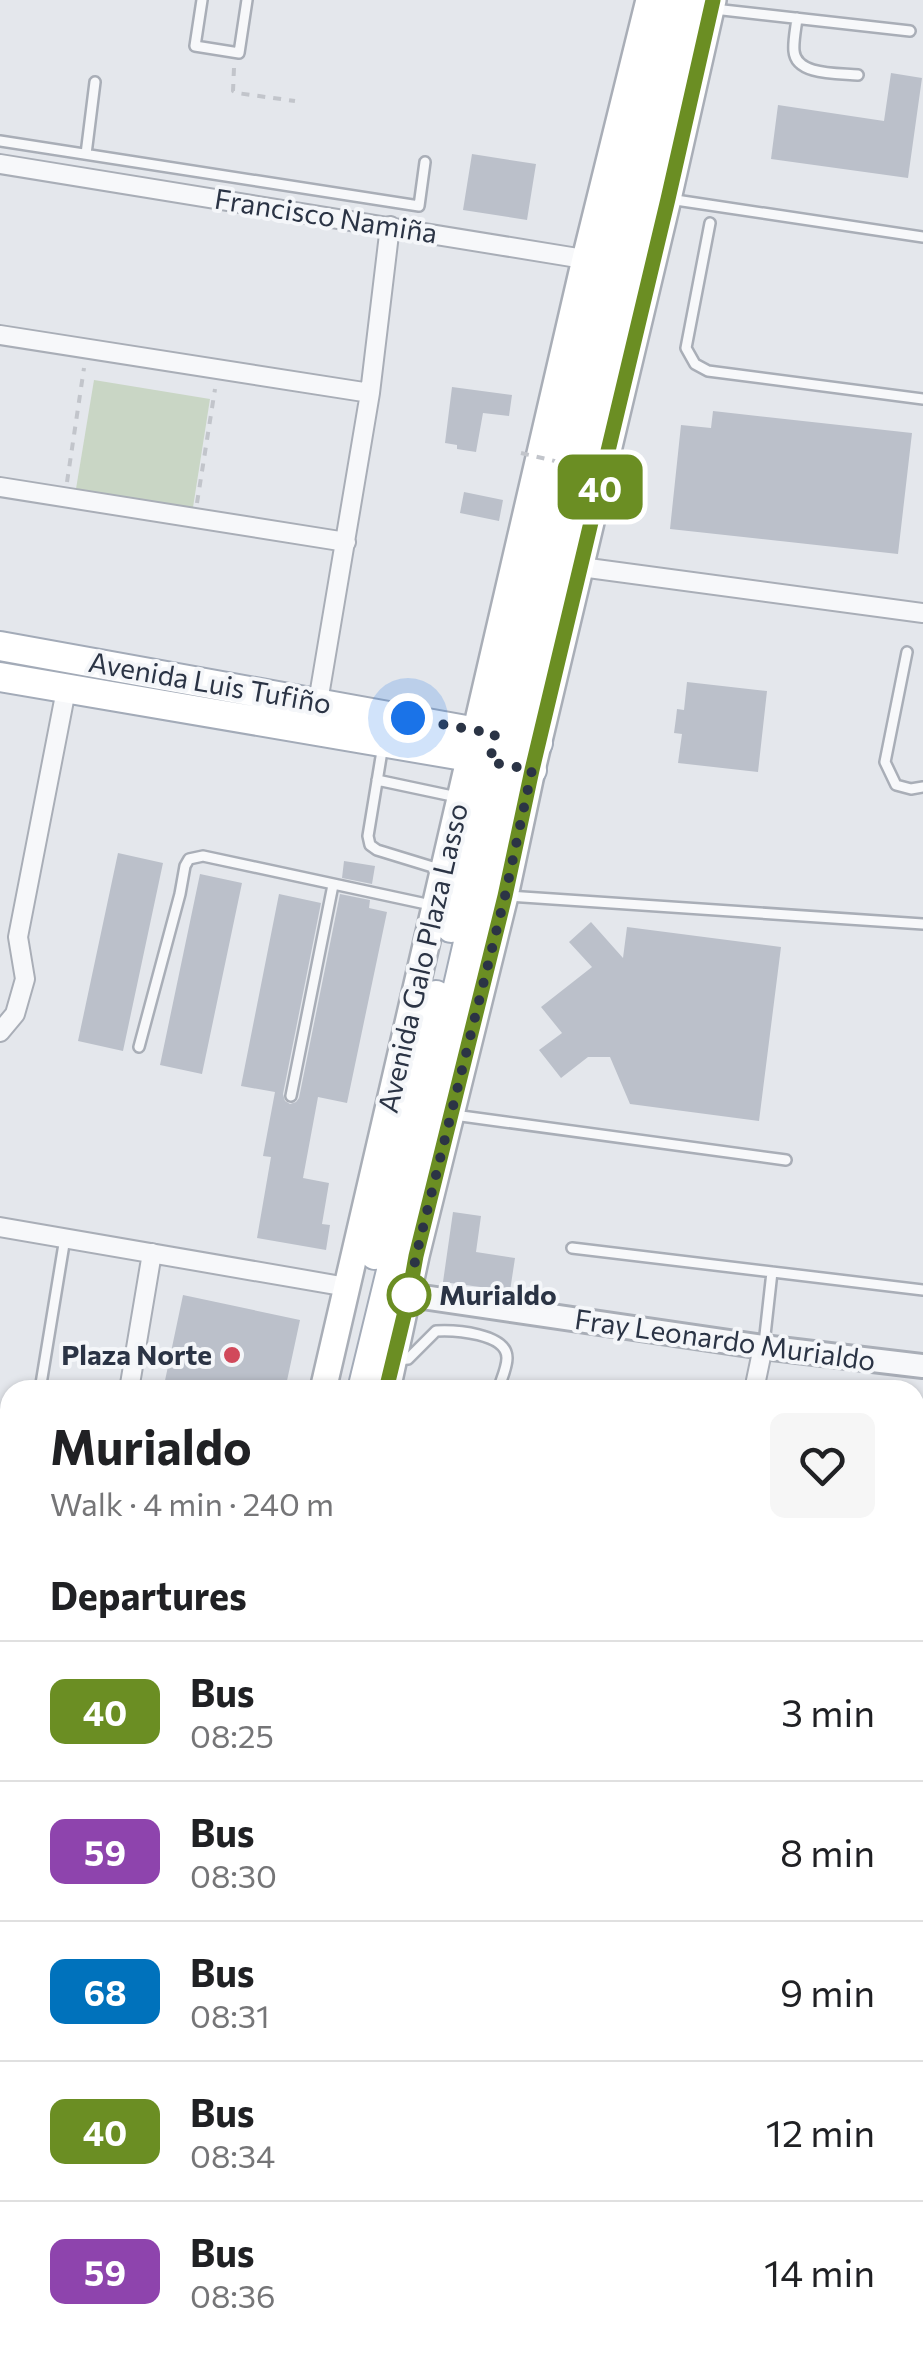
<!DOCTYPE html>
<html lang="en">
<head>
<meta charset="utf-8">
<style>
  body { margin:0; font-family:Commissioner,sans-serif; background:#f6f6f6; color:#202124; height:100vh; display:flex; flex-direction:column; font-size:38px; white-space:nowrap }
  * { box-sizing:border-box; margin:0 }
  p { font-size:32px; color:#757577 }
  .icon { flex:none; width:55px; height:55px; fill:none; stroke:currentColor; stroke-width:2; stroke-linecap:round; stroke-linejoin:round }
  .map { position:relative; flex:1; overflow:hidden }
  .panel { position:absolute; left:0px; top:1380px; width:925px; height:982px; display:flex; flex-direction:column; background:#fff; border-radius:30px 30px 0 0; box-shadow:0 2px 8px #0004 }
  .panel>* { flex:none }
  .badge { padding:0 20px; border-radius:15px; font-size:35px; line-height:65px }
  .you { position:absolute; width:50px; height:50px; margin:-25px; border:8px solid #fff; border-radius:50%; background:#1a73e8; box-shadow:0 0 0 15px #1a73e833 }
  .map>.badge { position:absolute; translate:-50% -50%; box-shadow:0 0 0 5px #fff }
  h2 { padding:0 50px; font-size:38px; line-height:90px }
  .round { display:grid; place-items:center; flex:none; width:105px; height:105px; border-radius:15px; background:#f6f6f6 }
  .summary { display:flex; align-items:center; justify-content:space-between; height:170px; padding:0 50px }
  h1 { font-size:48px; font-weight:700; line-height:75px }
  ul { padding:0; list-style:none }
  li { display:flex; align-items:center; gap:30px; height:140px; padding:0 50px; border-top:2px solid #e0e0e0 }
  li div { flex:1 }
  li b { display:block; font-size:38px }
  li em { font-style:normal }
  li .badge { min-width:110px; font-weight:700; text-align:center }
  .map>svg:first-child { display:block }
  .green { fill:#c9d6c5 }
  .building { fill:#bbc0ca }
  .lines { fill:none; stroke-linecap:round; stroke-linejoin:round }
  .service-casing { stroke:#a9aeb7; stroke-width:14 }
  .minor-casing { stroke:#a9aeb7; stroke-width:22 }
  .tertiary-casing { stroke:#a9aeb7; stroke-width:28 }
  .secondary-casing { stroke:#a9aeb7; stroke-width:30 }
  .primary-casing { stroke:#a3abb8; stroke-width:32 }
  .path { stroke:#c2c5cb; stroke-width:4; stroke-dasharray:8 8; stroke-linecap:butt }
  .service { stroke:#f7f8fa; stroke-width:9 }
  .minor { stroke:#f7f8fa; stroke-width:18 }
  .tertiary { stroke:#f7f8fa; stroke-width:22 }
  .secondary { stroke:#fff; stroke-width:25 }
  .primary { stroke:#fff; stroke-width:28 }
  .path-bridge { stroke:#c2c5cb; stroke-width:4; stroke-dasharray:8 8; stroke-linecap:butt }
  .line-casing { stroke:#fff; stroke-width:22 }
  .line { stroke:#6b8e23; stroke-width:15 }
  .walk { stroke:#2b3445; stroke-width:10; stroke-dasharray:0 18 }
  .stop-dot { fill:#fff; stroke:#6b8e23; stroke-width:5 }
  .poi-dot { fill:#d1495b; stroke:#f4f6f9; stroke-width:4 }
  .labels { text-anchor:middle; stroke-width:8; stroke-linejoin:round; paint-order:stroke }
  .street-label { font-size:28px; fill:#2b3445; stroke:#f4f6f9 }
  .stop-label { font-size:28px; font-weight:bold; fill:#2b3445; stroke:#f4f6f9; text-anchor:start }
  .poi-label { font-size:28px; font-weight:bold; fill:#2b3445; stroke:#f4f6f9; text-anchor:end }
</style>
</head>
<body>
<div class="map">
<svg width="923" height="2361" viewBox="0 0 923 2361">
  <rect width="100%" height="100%" fill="#e4e7ec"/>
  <path class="green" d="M94,380L210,399L191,520L74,501Z"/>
  <path class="building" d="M891,73L922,78L908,178L771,159L778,105L884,121Z
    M472,154L536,164L527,220L463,210Z
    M452,387L512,395L509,416L483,413L476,452L457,449V445L445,443Z
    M713,411L912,433L898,554L670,529L681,425L711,428Z
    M464,492L503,500L499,521L460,513Z
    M687,682L767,691L758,772L678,763L682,734L674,733L676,718L677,709L684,710Z
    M118,853L163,863L123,1051L78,1041Z
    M344,861L375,866L372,884L342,878Z
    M200,874L242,883L202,1074L160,1065Z
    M279,894L321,903L283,1094L285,1101L290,1104L296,1102L299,1098L340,894L370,900L369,908L387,912L347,1103L318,1097L303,1178L329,1183L322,1224L330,1225L326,1250L257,1238L271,1157L263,1156L275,1092L241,1086Z
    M591,922L623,958L627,927L781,947L759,1121L630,1104L610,1057H588L561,1078L539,1050L562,1033L541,1007L592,967L569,942Z
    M453,1212L481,1216L476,1252L515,1258L510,1291L443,1282Z
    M183,1295L300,1320L285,1390H163Z"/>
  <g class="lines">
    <g class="service-casing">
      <path id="service" d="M202,0L195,46L239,53L247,0
        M714,9L910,31
        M797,18C796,28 793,41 794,51C796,76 839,73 858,75
        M0,141L419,206L425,162
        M86,154L95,82
        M669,199L923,237
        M710,223L686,348L695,364L708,371L923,399
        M907,652L885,762L896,785L911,789L923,787
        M383,745L368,836L370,845L377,850L439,869
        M377,780L457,797
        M508,896L923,924
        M139,1047L180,894L185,866L189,859L203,856L431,905
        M291,1096L333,885
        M454,1115L786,1160
        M572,1248L923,1290
        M764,1344L772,1272
        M397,1360L408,1359L436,1331C454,1330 507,1333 507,1358C507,1368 501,1380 498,1390
        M40,1390L65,1238
        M164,2357L191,2361"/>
    </g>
    <g class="minor-casing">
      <path id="minor" d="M0,164L596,261
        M0,335L370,393
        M0,487L346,542
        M581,567L923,613
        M318,702L370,393L390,226
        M0,1032L15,1014L25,979L18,937L66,690
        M0,1227L347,1287
        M129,1390L152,1253
        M754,1390L763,1347
        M0,1540L10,1541
        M915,1634L923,1641
        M0,1963L10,1964
        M915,2340H923
        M565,2352L566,2361
        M748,2352L749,2361"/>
    </g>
    <g class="tertiary-casing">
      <path id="tertiary" d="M409,1295L763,1347L923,1366"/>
    </g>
    <g class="secondary-casing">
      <path id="secondary" d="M323,1390L585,259L649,0
        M387,1390L416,1256L505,896L532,770L668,199L713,0
        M104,2361L106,2352
        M161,2361L162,2352"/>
    </g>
    <g class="primary-casing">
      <path id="primary" d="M0,646L538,743
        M0,677L469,757L532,770
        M451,928L609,263L668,0
        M375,1255L436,995
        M362,1390L418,1160L515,738L630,266L689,0
        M136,2361L138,2352"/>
    </g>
    <path class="path" d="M234,68L233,91L237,93L295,101
      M67,482L84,368
      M197,503L215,389"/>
    <use href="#service" class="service"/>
    <use href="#minor" class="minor"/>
    <use href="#tertiary" class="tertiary"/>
    <use href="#secondary" class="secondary"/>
    <use href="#primary" class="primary"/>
    <path class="path-bridge" d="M521,453L622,477"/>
  </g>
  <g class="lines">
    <g class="line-casing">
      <path id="line" d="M386,1390L409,1295L416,1256L505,896L532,770L668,199L713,0"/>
    </g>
    <use href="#line" class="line"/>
    <path class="walk" d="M408,718L495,734L490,762L532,770L505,896L416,1256L409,1295"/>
  </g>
  <circle class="stop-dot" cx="409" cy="1295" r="20"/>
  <circle class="poi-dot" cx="232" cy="1355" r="10"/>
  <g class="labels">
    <g class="street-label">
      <text transform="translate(326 216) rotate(9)" y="10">Francisco Namiña</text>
      <text transform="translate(210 683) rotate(10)" y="10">Avenida Luis Tufiño</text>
      <text transform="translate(423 958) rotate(-77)" y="10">Avenida Galo Plaza Lasso</text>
      <text transform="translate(725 1340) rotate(8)" y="10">Fray Leonardo Murialdo</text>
    </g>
    <g class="stop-label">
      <text x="439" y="1305">Murialdo</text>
    </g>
    <g class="poi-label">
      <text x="212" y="1365">Plaza Norte</text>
    </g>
  </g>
</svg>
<div class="you" style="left:408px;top:718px"></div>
<b class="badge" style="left:600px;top:487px;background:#6b8e23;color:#fff">40</b>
<section class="panel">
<div class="summary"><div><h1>Murialdo</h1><p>Walk · 4 min · 240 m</p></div><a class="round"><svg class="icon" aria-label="heart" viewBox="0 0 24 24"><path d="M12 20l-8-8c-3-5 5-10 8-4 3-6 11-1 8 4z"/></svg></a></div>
<h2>Departures</h2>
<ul>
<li><span class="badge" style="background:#6b8e23;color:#fff">40</span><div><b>Bus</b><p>08:25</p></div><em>3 min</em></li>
<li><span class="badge" style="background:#8e44ad;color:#fff">59</span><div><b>Bus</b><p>08:30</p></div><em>8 min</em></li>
<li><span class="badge" style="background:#0072bc;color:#fff">68</span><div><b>Bus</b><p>08:31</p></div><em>9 min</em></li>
<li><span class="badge" style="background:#6b8e23;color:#fff">40</span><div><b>Bus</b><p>08:34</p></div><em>12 min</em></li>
<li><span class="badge" style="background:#8e44ad;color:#fff">59</span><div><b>Bus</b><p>08:36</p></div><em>14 min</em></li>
</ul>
</section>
</div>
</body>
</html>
